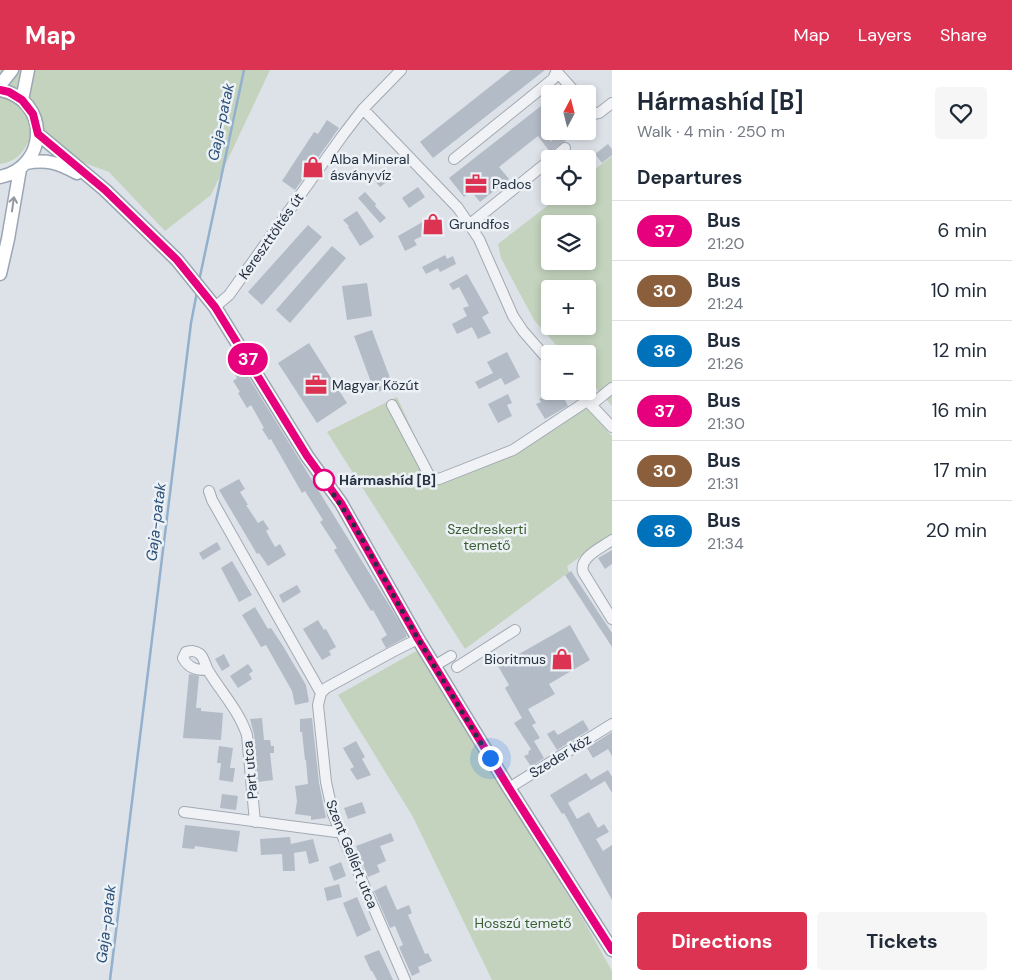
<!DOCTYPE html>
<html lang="en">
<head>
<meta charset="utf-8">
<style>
  body { margin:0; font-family:"DM Sans",sans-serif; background:#f6f6f7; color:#1f2937; height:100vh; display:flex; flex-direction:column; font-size:19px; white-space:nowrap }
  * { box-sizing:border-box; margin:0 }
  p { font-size:16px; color:#747a83 }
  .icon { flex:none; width:28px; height:28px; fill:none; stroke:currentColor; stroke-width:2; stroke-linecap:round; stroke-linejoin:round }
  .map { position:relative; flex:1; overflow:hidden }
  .panel { display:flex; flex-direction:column; background:#fff; width:400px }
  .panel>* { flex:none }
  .badge { padding:0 10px; border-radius:16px; font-size:18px; line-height:32px }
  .needle { width:32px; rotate:7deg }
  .fabs { position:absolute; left:541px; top:15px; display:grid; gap:10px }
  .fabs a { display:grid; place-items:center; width:55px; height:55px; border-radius:5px; background:#fff; box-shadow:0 2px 8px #0003; font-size:25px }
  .you { position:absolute; width:25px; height:25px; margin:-12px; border:4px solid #fff; border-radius:50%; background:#1a73e8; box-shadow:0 0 0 8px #1a73e833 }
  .map>.badge { position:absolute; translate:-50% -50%; box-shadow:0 0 0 2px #fff }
  h2 { padding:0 25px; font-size:19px; line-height:45px }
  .round { display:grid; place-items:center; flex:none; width:52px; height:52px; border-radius:5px; background:#f6f6f7 }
  .headline { display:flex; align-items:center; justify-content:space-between; height:85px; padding:0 25px }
  h1 { font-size:24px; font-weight:700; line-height:38px }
  .cta { display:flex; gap:10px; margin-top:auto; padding:10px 25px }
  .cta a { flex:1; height:58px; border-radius:5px; background:#dc3352; color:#fff; font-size:20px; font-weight:700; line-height:58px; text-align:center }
  .cta a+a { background:#f6f6f7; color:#1f2937 }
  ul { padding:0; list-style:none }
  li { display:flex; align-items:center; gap:15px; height:60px; padding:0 25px; border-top:1px solid #e0e1e3 }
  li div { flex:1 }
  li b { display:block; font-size:19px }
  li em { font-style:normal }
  li .badge { min-width:55px; font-weight:700; text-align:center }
  header { display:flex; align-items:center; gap:30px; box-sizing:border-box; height:70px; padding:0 25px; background:#dc3352; color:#fff }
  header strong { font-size:24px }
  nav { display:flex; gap:28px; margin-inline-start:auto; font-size:18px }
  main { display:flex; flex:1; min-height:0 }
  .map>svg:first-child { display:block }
  .green { fill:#c3d3bd; fill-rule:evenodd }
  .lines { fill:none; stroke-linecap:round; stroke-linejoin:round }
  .stream { stroke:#93b1cd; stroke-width:2.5 }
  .building { fill:#b3bbc6 }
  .minor-casing { stroke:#a2a9b3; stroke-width:12 }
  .major-casing { stroke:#9ba6b5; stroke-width:15 }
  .minor { stroke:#f0f2f6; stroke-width:10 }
  .major { stroke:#fff; stroke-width:12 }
  .oneway { stroke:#9298a0 }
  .line-casing { stroke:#fff; stroke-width:11 }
  .line { stroke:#e6007e; stroke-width:8 }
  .walk { stroke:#253041; stroke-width:5; stroke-dasharray:0 9 }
  .stop-dot { fill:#fff; stroke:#e6007e; stroke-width:2.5 }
  .labels { text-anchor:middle; stroke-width:5; stroke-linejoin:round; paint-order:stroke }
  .poi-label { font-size:14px; fill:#253041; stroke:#ecf1f6; text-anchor:start }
  .street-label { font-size:14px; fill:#253041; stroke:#ecf1f6 }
  .stop-label { font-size:14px; font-weight:bold; fill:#253041; stroke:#ecf1f6; text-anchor:start }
  .park-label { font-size:14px; fill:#3a5e30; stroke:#ecf1f6 }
  .water-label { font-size:15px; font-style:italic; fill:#2b5079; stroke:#ecf1f6 }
</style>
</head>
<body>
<header>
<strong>Map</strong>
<nav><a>Map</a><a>Layers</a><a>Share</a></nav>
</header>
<main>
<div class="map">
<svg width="612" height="910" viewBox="0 0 612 910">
  <rect width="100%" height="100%" fill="#dde2e8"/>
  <path class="green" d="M0,0H270L211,125L165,161L109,102L28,72C23,84 13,93 0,94Z
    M612,86V336L588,309V284H564L534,250L501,188L498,174L560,126H588V105ZM550,154H588V191H550ZM550,219H588V256H550Z
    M397,327L433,405L508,379L581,332L612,366V465L567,496L569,502L465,579L327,362Z
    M418,580L585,853L612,901V910H492L413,747L338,625Z"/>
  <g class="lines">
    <path class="stream" d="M199,211L244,0
      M110,910L191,253L197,222"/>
  </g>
  <path class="building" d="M511,0H545L433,88L420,72Z
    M550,29V72L564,61H579L550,82L538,66L499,97L509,109L480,132L471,121L464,127L449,108Z
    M327,50L339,58L295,120L282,111L314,62L318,64Z
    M608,74L612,79V85L602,93L595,84Z
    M387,99L393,107L380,117L374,110Z
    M418,117L425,127L409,138L402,128Z
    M365,122L376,134L375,136L386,148L380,153L358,128Z
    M357,141L374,167L360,176L348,157L349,156L343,150Z
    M433,146L439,158L414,170L417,175L405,181L398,166Z
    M308,155L322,167L262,235L248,222Z
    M332,176L346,188L290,253L276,240Z
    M445,185L447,189L453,186L456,194L440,202L438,198L426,204L422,197Z
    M467,204L489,243L482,247L491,263L478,269L472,257L457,264L452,254L467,246L463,238L469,236L459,217L453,220L449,214Z
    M367,213L372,246L347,250L342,216Z
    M372,260L393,316L375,323L354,266Z
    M309,273L347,333L317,353L278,293Z
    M233,282L402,556L407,566L405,568L386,578L381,569L387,565L373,540L371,541L334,480L337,478L320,452L323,450L305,421L302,423L271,369L269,370L262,359L264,358L251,335L247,338L238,323L240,322L233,311L237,308L232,300L235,298L228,285Z
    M507,282L520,307L505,315L501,308L479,319L475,312L493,303L487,292Z
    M550,316V321H560L568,336L545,349L536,334L541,332L539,329L544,327L541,321Z
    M508,324L512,333L507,335L512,346L498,353L488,334Z
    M239,409L245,419L240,422L248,435H246L258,453L263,450L269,459L266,461L275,477L280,474L286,485L268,496L259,483L257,484L219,420Z
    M217,472L221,479L203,490L199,483Z
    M612,480V494L605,499L598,488Z
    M232,491L252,525L239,532L221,498Z
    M571,501L612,563V577L565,505Z
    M297,515L301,522L283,533L279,525Z
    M255,537L268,559L271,558L283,576L306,615L309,632L295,635L292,621L266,575L261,577L242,545Z
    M318,550L324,560L326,559L336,577L329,581L331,585L322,590L303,559Z
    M570,555L590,590L549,614L555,624L528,639L536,653L532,655L540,668L534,671L544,688L532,696L530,695L524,686L529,684L528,682L531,679L514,653L522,648L505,618L509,615L498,596Z
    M224,584L230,596L222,601L215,589Z
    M248,594L253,601L249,604L252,609L238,618L230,606Z
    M189,604L199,606L196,638H201V641L223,643L221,670L183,668Z
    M262,648L264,670H270L271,676H274V683H270L273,710L258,712L254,664L250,649Z
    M312,648L319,713L326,748L311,750V746L295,744L297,731L295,716L308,714L306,690H305L302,662H300V649Z
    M583,650L589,660L557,680L547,664L554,660L558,665Z
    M612,662V686L608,679L593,688L587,678Z
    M356,671L365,687L362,689L371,705L357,710L350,699L354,697L343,678Z
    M219,676L233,678L230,698H235L233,712L219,710L221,693H217Z
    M608,700L612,707V723L605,711L568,733L577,749L589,742L598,758L604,754L609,762L596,769L603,781L612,775V830L564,743L562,744L550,725L586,703L591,710Z
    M222,724L238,726L236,740L220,738Z
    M362,732L366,743L348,749L344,738Z
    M185,755L240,761L237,782L195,776L194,779L182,778Z
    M391,763L394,771L380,776L386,791L377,795L380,802L368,807L356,776Z
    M290,767L291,774L313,769L319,791L309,794L306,781L294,783L295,801H283L282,784L261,785L260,769Z
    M341,792L346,806L334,811L329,797Z
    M339,814L342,827L327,831L324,818Z
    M386,815L397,840L409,835L412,843L408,845L425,884L428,883L432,891L418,897L420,902L412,906L399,877L403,875L395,856L390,858L374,821Z
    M357,827L371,860L357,867L343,833Z
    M379,880L389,901L393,910H377L372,901H371L364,886Z"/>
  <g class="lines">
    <g class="minor-casing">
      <path id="minor" d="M557,2L577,24
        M588,37L595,44L599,43L612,33
        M363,39L458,138L479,169L513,246L523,261L550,292
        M454,89L553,9L557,0
        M552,89L565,78
        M470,154L550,90
        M215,237L229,225L343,65L363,39L401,0
        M578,321L612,357
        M392,335L429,405L433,408L439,409L513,380L587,331
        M591,335L612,318
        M209,421L212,430L321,623
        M612,470C601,478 579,487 583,502L612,549
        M434,596L451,586
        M457,597L515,560
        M207,600C197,600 189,599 183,588L186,582C191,581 195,580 200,584C205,589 205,596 209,602C222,623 239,641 247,665L255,752
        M509,718L612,654
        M184,742L336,762L339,760
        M405,910L333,744L326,712L318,635L321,623L326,618L392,582L418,569"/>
    </g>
    <g class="major-casing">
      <path id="major" d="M0,15L12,0
        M0,20C50,29 49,97 0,107
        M22,30L28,0
        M38,64L105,120L177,190L215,237L307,386L341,433L418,569L509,718L612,880
        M26,93C47,89 58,93 77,103
        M0,204L8,169L20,99"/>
    </g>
    <use href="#minor" class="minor"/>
    <use href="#major" class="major"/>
  </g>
  <defs><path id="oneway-shaft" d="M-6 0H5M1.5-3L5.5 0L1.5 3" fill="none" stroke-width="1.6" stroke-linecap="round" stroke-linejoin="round" transform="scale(1.25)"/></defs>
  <use class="oneway" href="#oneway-shaft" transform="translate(13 134) rotate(-82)"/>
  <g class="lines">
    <g class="line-casing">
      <path id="line" d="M0,20L9,22L22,30L33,44L38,64L105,120L177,190L215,237L307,386L341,433L418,569L509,718L612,880"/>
    </g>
    <use href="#line" class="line"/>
    <path class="walk" d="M324,410L354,455L418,569L490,688"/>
  </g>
  <defs>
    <g id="shop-bare" transform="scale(1.725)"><path d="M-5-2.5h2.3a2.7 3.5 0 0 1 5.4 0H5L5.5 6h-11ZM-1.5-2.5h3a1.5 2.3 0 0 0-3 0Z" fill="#dc3352" stroke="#ecf1f6" stroke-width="2.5" paint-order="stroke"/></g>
    <g id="office-bare" transform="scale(1.725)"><path d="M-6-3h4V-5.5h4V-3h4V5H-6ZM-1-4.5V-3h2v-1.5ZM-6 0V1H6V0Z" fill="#dc3352" stroke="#ecf1f6" stroke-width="2.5" paint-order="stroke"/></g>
  </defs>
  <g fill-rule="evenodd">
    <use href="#shop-bare" x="313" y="97"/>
    <use href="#office-bare" x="476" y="114"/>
    <use href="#shop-bare" x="433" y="154"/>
    <use href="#office-bare" x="316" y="315"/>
    <use href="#shop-bare" x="562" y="589"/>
  </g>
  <circle class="stop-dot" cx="324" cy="410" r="10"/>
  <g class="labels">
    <g class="poi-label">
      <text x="330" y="94">Alba Mineral<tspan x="330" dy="16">ásványvíz</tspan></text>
      <text x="492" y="119">Pados</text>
      <text x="449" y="159">Grundfos</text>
      <text x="332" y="320">Magyar Közút</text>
      <text x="546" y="594" text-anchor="end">Bioritmus</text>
    </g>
    <g class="street-label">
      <text transform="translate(271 166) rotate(-55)" y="5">Kereszttöltés út</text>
      <text transform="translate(560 686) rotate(-32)" y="5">Szeder köz</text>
      <text transform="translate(250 700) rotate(-95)" y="5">Part utca</text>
      <text transform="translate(352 784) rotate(68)" y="5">Szent Gellért utca</text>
    </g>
    <g class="stop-label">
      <text x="339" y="415">Hármashíd [B]</text>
    </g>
    <g class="park-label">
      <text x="487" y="464">Szedreskerti<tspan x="487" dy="16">temető</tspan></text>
      <text x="523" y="858">Hosszú temető</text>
    </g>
    <g class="water-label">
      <text transform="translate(221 52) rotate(-78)" y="5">Gaja-patak</text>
      <text transform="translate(156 452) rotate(-83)" y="5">Gaja-patak</text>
      <text transform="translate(106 854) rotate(-83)" y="5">Gaja-patak</text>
    </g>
  </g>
</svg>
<div class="fabs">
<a><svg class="needle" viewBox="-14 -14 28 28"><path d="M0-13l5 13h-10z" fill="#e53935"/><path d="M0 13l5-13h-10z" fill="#747a83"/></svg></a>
<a><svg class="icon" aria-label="locate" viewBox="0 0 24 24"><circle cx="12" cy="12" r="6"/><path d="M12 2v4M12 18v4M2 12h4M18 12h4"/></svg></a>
<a><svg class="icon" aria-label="layers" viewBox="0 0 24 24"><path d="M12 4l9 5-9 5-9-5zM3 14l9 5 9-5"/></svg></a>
<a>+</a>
<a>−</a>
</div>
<div class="you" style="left:490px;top:688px"></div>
<b class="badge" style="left:248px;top:289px;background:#e6007e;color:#fff">37</b>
</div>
<section class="panel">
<div class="headline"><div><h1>Hármashíd [B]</h1><p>Walk · 4 min · 250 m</p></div><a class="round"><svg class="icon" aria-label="heart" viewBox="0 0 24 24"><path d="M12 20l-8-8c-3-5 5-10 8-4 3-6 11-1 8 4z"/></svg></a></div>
<h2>Departures</h2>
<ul>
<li><span class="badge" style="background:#e6007e;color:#fff">37</span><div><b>Bus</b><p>21:20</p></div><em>6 min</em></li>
<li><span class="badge" style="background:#8b5e3c;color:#fff">30</span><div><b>Bus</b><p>21:24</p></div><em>10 min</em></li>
<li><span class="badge" style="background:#0072bc;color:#fff">36</span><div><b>Bus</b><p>21:26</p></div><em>12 min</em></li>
<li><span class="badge" style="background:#e6007e;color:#fff">37</span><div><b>Bus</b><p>21:30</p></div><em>16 min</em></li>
<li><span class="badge" style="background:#8b5e3c;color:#fff">30</span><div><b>Bus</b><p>21:31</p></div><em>17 min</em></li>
<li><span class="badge" style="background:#0072bc;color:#fff">36</span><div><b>Bus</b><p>21:34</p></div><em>20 min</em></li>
</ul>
<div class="cta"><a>Directions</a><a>Tickets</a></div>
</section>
</main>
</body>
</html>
